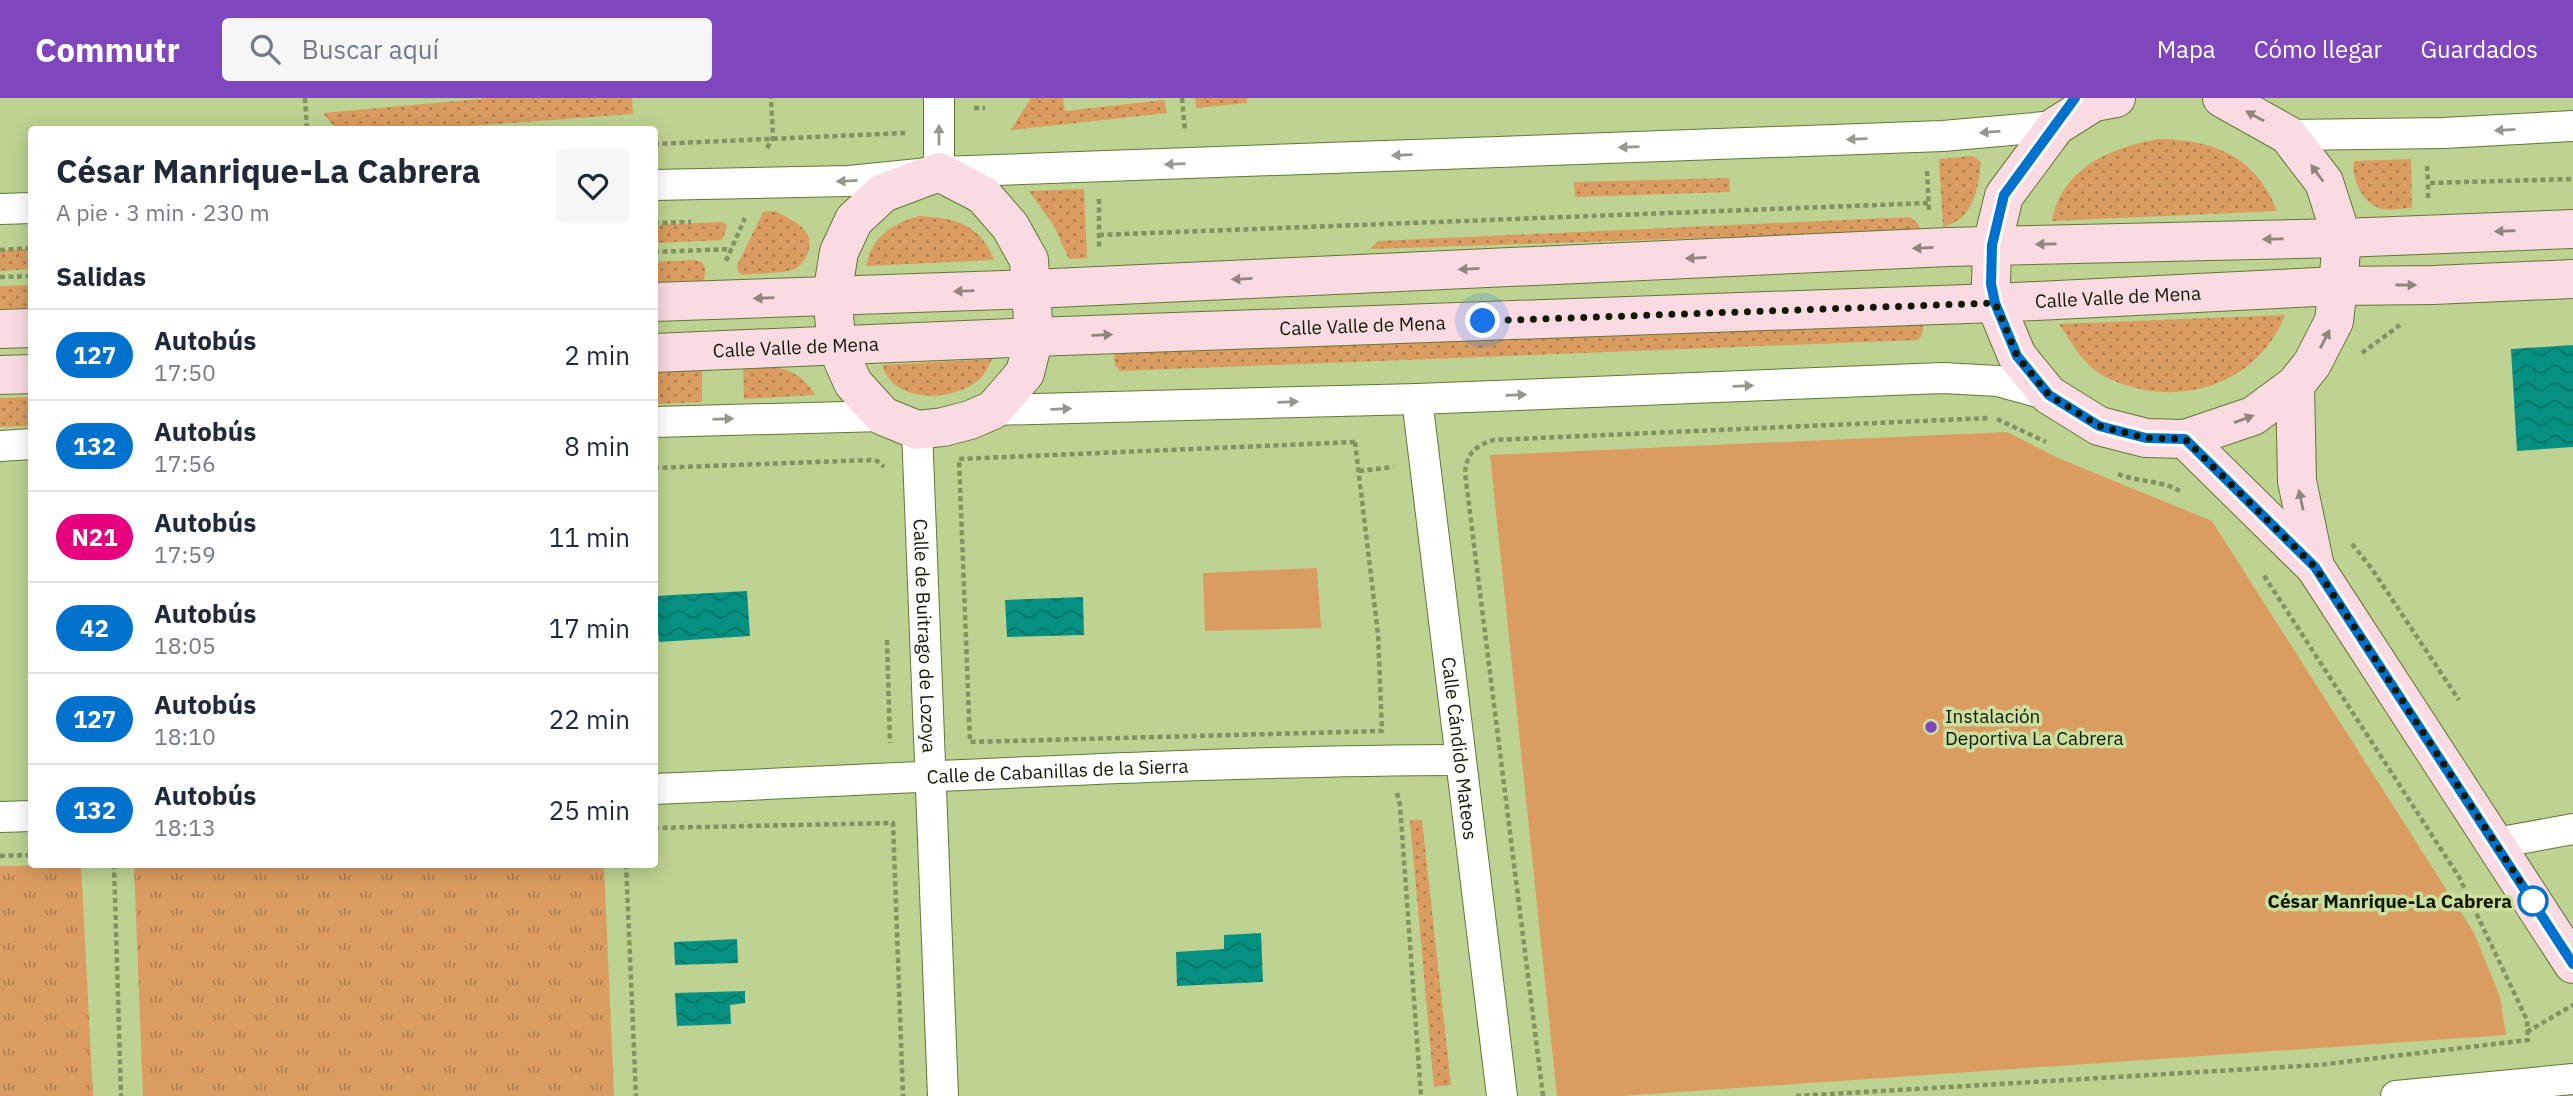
<!DOCTYPE html>
<html lang="es">
<head>
<meta charset="utf-8">
<style>
  body { margin:0; font-family:"IBM Plex Sans",sans-serif; background:#f6f6f7; color:#1f2937; height:100vh; display:flex; flex-direction:column; font-size:26px; white-space:nowrap }
  * { box-sizing:border-box; margin:0 }
  p { font-size:23px; color:#747a83 }
  .icon { flex:none; width:38px; height:38px; fill:none; stroke:currentColor; stroke-width:2; stroke-linecap:round; stroke-linejoin:round }
  .map { position:relative; flex:1; overflow:hidden }
  .drawer { position:absolute; left:28px; top:28px; width:630px; height:742px; display:flex; flex-direction:column; background:#fff; border-radius:7px; box-shadow:0 4px 18px #0003 }
  .drawer>* { flex:none }
  .badge { padding:0 14px; border-radius:23px; font-size:24px; line-height:46px }
  .you { position:absolute; width:35px; height:35px; margin:-18px; border:5px solid #fff; border-radius:50%; background:#1a73e8; box-shadow:0 0 0 10px #1a73e833 }
  .map>.badge { position:absolute; translate:-50% -50%; box-shadow:0 0 0 4px #fff }
  h2 { padding:0 28px; font-size:26px; line-height:63px }
  .round { display:grid; place-items:center; flex:none; width:74px; height:74px; border-radius:7px; background:#f6f6f7 }
  .head { display:flex; align-items:center; justify-content:space-between; height:119px; padding:0 28px }
  h1 { font-size:33px; font-weight:800; line-height:52px }
  ul { padding:0; list-style:none }
  li { display:flex; align-items:center; gap:21px; height:91px; padding:0 28px; border-top:2px solid #e0e1e3 }
  li div { flex:1 }
  li b { display:block; font-size:26px }
  li em { font-style:normal }
  li .badge { min-width:77px; font-weight:700; text-align:center }
  header { display:flex; align-items:center; gap:42px; box-sizing:border-box; height:98px; padding:0 35px; background:#8046bd; color:#fff }
  header strong { font-size:33px }
  nav { display:flex; gap:38px; margin-inline-start:auto; font-size:24px }
  .search { width:490px; height:63px; background:#f6f6f7; display:flex; align-items:center; gap:18px; box-sizing:border-box; padding:0 24px; border-radius:7px; color:#747a83; font-size:26px }
  .map>svg:first-child { display:block }
  .grass { fill:url(#grass-tufts) }
  .garden { fill:url(#garden-dots) }
  .pitch { fill:#db9c61 }
  .water { fill:url(#water-waves) }
  .lines { fill:none; stroke-linecap:round; stroke-linejoin:round }
  .street-casing { stroke:#647637; stroke-width:32 }
  .secondary-casing { stroke:#647637; stroke-width:40 }
  .path { stroke:#839360; stroke-width:4.5; stroke-dasharray:5 3.5; stroke-linecap:butt }
  .street { stroke:#fff; stroke-width:30 }
  .secondary { stroke:#fadbe3; stroke-width:38 }
  .oneway { fill:#92847e }
  .oneway2 { fill:#94988d }
  .line-casing { stroke:#fff; stroke-width:16 }
  .line { stroke:#0072ce; stroke-width:10 }
  .walk { stroke:#121902; stroke-width:7; stroke-dasharray:0 12.6 }
  .poi-dot { fill:#8046bd; stroke:#cbe09e; stroke-width:2.5 }
  .stop-dot { fill:#fff; stroke:#0072ce; stroke-width:3.5 }
  .labels { text-anchor:middle; stroke-width:7; stroke-linejoin:round; paint-order:stroke }
  .street-label { font-size:19px; fill:#121902; stroke:#cbe09e }
  .poi-label { font-size:19px; fill:#121902; stroke:#cbe09e; text-anchor:start }
  .stop-label { font-size:19px; font-weight:bold; fill:#121902; stroke:#cbe09e; text-anchor:end }
</style>
</head>
<body>
<header>
<strong>Commutr</strong>
<div class="search"><svg class="icon" aria-label="search" viewBox="0 0 24 24"><circle cx="10" cy="10" r="6"/><path d="M15 15l6 6"/></svg>Buscar aquí</div>
<nav><a>Mapa</a><a>Cómo llegar</a><a>Guardados</a></nav>
</header>
<div class="map">
<svg width="2573" height="998" viewBox="0 0 2573 998">
  <defs>
    <pattern id="grass-tufts" width="24" height="20" patternUnits="userSpaceOnUse" patternTransform="scale(1.75)"><rect width="24" height="20" fill="#db9c61"/><path d="M3 7l-1-3M5 7V3M7 7l1-3M15 17l-1-3M17 17v-4M19 17l1-3" fill="none" stroke="#b07e4e"/></pattern>
    <pattern id="garden-dots" width="8" height="8" patternUnits="userSpaceOnUse" patternTransform="scale(1.75)"><rect width="8" height="8" fill="#db9c61"/><path d="M2 2h.1M6 6h.1" fill="none" stroke="#b07e4e" stroke-width="1.8" stroke-linecap="round"/></pattern>
    <pattern id="water-waves" width="16" height="10" patternUnits="userSpaceOnUse" patternTransform="scale(1.75)"><rect width="16" height="10" fill="#069082"/><path d="M0 5q4-4 8 0t8 0" fill="none" stroke="#067568"/></pattern>
  </defs>
  <rect width="100%" height="100%" fill="#bed391"/>
  <path class="grass" d="M81,767L93,998H0V768Z
    M134,767H604L614,998H143Z"/>
  <path class="garden" d="M490,0H632L633,16L428,31L337,32L323,15Z
    M1031,0H1063L1065,13L1164,2L1167,15L1011,32Z
    M1195,0H1247V5L1196,10Z
    M2159,41C2214,42 2256,58 2277,113L2052,123C2062,70 2111,49 2159,41Z
    M1973,58L1981,64C1978,91 1974,121 1943,129L1939,61Z
    M2411,61L2412,110C2403,110 2392,113 2383,111C2363,108 2351,80 2354,63Z
    M1729,80L1730,94L1575,99L1574,84Z
    M1084,91L1087,160L1069,161L1054,128L1029,93Z
    M775,113C786,119 801,125 807,136C814,148 805,168 792,172C777,176 758,175 742,177L738,174L737,168L763,114Z
    M919,118C955,120 980,126 994,162L866,168C872,138 892,126 919,118Z
    M1910,119L1919,127L1920,133L1370,151L1378,143Z
    M721,124L726,126L727,130L722,142L655,145V127Z
    M31,151V171L0,173V152Z
    M694,162L702,164L705,170L704,186L655,188L654,164Z
    M31,187V213L0,214V188Z
    M2285,217C2262,276 2201,304 2140,291C2127,288 2112,283 2100,276C2082,264 2071,244 2059,226Z
    M1919,223L1923,228L1922,237L1918,242L1120,273L1115,267L1114,255Z
    M992,261C988,270 984,278 976,284C950,304 893,305 882,267Z
    M776,269C794,273 806,281 815,297L744,301L743,271Z
    M702,272V304L655,306V274Z
    M31,299V328L0,329V300Z
    M1410,722H1422L1451,987L1434,989Z"/>
  <path class="pitch" d="M2007,334L2058,360L2212,423L2474,835L2500,899L2506,937L1621,998H1557L1490,357Z
    M1317,470L1321,530L1205,533L1203,475Z"/>
  <path class="water" d="M2573,247V349L2517,353L2511,251Z
    M747,493L750,538L659,544L655,498Z
    M1083,499L1084,537L1007,539L1005,502Z
    M1261,835L1263,884L1177,888L1176,854L1224,851V837Z
    M737,841L738,865L675,867L674,844Z
    M745,893V905L730,907L731,926L677,928L675,895Z"/>
  <g class="lines">
    <g class="street-casing">
      <g id="street">
        <path d="M939,0V74"/>
        <path d="M2288,37L2443,35L2573,28"/>
        <path d="M654,87L849,83L939,74L1943,38L2056,28"/>
        <path d="M0,111L32,110"/>
        <path id="s1" d="M1417,301L1502,998"/>
        <path d="M993,312L1417,301L1943,280L1998,283L2049,297"/>
        <path d="M654,324L883,318"/>
        <path id="s2" d="M917,332L943,998"/>
        <path d="M0,348L32,346"/>
        <path id="s3" d="M654,691C923,680 1192,663 1460,662"/>
        <path d="M0,719L32,718"/>
        <path d="M2496,745L2573,731"/>
        <path d="M2396,998L2573,981"/>
      </g>
    </g>
    <g class="secondary-casing">
      <g id="secondary">
        <path d="M2116,0L2094,4L2056,28L2004,98L1992,147L1991,186L1995,205L2017,258L2049,297L2099,328L2146,340L2185,341L2253,318L2295,287L2312,266L2334,223L2338,188L2342,140L2324,84L2288,37L2222,0"/>
        <path d="M939,74L983,97L1010,128L1029,162L1034,239L1025,275L993,312L970,322L943,329L917,332L883,318L853,285L837,249L832,197L839,154L854,122L883,95Z"/>
        <path d="M654,204L1032,191L1948,149L2342,140L2573,131"/>
        <path d="M0,231L32,230"/>
        <path id="s4" d="M654,255L1034,239L1995,205L2338,188L2433,187L2573,181"/>
        <path d="M0,277L32,276"/>
        <path d="M2295,287L2297,383L2315,469"/>
        <path d="M2185,341L2315,469L2573,866"/>
      </g>
    </g>
    <path class="path" d="M305,0L307,32
      M1182,0L1185,33
      M974,10H985
      M654,46L905,35
      M767,50L773,40L771,0
      M2427,68L2428,85
      M1927,73L1929,113
      M2428,100V85L2573,81
      M1099,101V152
      M654,125L691,124
      M1099,137L1928,105
      M0,152L32,150
      M654,154L731,151
      M726,163L745,120
      M0,179L32,178
      M2362,255L2400,227
      M1997,321L2046,344
      M1355,344L1378,536L1382,633L970,644L959,361Z
      M654,370L871,362L877,363L884,369
      M1359,373L1393,369
      M2118,376C2138,384 2160,382 2180,393
      M2352,446L2372,471L2459,602
      M887,542L890,645
      M1397,695L1400,707L1421,998
      M654,730L893,725L903,998
      M0,758L32,757
      M114,766L121,998
      M626,766L636,998
      M2527,934L2573,907
      M1543,998L1465,375C1467,355 1474,349 1493,342L1988,320
      M1796,998L2319,967L2528,942L2527,922L2459,779L2263,476"/>
    <use href="#street" class="street"/>
    <use href="#secondary" class="secondary"/>
  </g>
  <defs><path id="oneway-solid" d="M-6-.8H1V-3.2L6.5 0L1 3.2V.8H-6Z" transform="scale(1.75)"/></defs>
  <g class="oneway">
    <use href="#oneway-solid" transform="translate(2255 18) rotate(-151)"/>
    <use href="#oneway-solid" transform="translate(2317 75) rotate(-126)"/>
    <use href="#oneway-solid" transform="translate(2505 133) rotate(178)"/>
    <use href="#oneway-solid" transform="translate(2273 141) rotate(179)"/>
    <use href="#oneway-solid" transform="translate(2046 146) rotate(179)"/>
    <use href="#oneway-solid" transform="translate(1923 150) rotate(177)"/>
    <use href="#oneway-solid" transform="translate(1696 160) rotate(177)"/>
    <use href="#oneway-solid" transform="translate(1469 171) rotate(177)"/>
    <use href="#oneway-solid" transform="translate(1242 181) rotate(177)"/>
    <use href="#oneway-solid" transform="translate(2406 187)"/>
    <use href="#oneway-solid" transform="translate(964 193) rotate(178)"/>
    <use href="#oneway-solid" transform="translate(764 200) rotate(178)"/>
    <use href="#oneway-solid" transform="translate(1102 237) rotate(-2)"/>
    <use href="#oneway-solid" transform="translate(2325 241) rotate(-63)"/>
    <use href="#oneway-solid" transform="translate(2244 321) rotate(-20)"/>
    <use href="#oneway-solid" transform="translate(2301 402) rotate(-102)"/>
  </g>
  <g class="oneway2">
    <use href="#oneway-solid" transform="translate(2505 32) rotate(177)"/>
    <use href="#oneway-solid" transform="translate(1990 34) rotate(175)"/>
    <use href="#oneway-solid" transform="translate(939 37) rotate(-90)"/>
    <use href="#oneway-solid" transform="translate(1857 41) rotate(178)"/>
    <use href="#oneway-solid" transform="translate(1629 49) rotate(178)"/>
    <use href="#oneway-solid" transform="translate(1402 57) rotate(178)"/>
    <use href="#oneway-solid" transform="translate(1175 66) rotate(178)"/>
    <use href="#oneway-solid" transform="translate(847 83) rotate(177)"/>
    <use href="#oneway-solid" transform="translate(1743 288) rotate(-2)"/>
    <use href="#oneway-solid" transform="translate(1516 297) rotate(-2)"/>
    <use href="#oneway-solid" transform="translate(1288 304) rotate(-2)"/>
    <use href="#oneway-solid" transform="translate(1061 311) rotate(-2)"/>
    <use href="#oneway-solid" transform="translate(723 321) rotate(-2)"/>
  </g>
  <g class="lines">
    <g class="line-casing">
      <path id="line" d="M2075,0L2004,97L1992,147L1991,186L1995,205L2017,258L2049,297L2099,328L2146,340L2185,341L2315,469L2573,866"/>
    </g>
    <use href="#line" class="line"/>
    <path class="walk" d="M1483,223L1995,205L2017,258L2049,297L2099,328L2146,340L2185,341L2315,469L2533,803"/>
  </g>
  <circle class="poi-dot" cx="1931" cy="629" r="7"/>
  <circle class="stop-dot" cx="2533" cy="803" r="14"/>
  <g class="labels">
    <g class="street-label">
      <text dy="7" stroke="none"><textPath href="#s4" startOffset="1465">Calle Valle de Mena</textPath></text>
      <text dy="7" stroke="none"><textPath href="#s4" startOffset="709">Calle Valle de Mena</textPath></text>
      <text dy="7" stroke="none"><textPath href="#s4" startOffset="142">Calle Valle de Mena</textPath></text>
      <text dy="7" stroke="none"><textPath href="#s2" startOffset="206">Calle de Buitrago de Lozoya</textPath></text>
      <text dy="7" stroke="none"><textPath href="#s1" startOffset="352">Calle Cándido Mateos</textPath></text>
      <text dy="7" stroke="none"><textPath href="#s3" startOffset="404">Calle de Cabanillas de la Sierra</textPath></text>
    </g>
    <g class="poi-label">
      <text x="1945" y="625">Instalación<tspan x="1945" dy="22">Deportiva La Cabrera</tspan></text>
    </g>
    <g class="stop-label">
      <text x="2512" y="810">César Manrique-La Cabrera</text>
    </g>
  </g>
</svg>
<div class="you" style="left:1483px;top:223px"></div>
<section class="drawer">
<div class="head"><div><h1>César Manrique-La Cabrera</h1><p>A pie · 3 min · 230 m</p></div><a class="round"><svg class="icon" aria-label="heart" viewBox="0 0 24 24"><path d="M12 20l-8-8c-3-5 5-10 8-4 3-6 11-1 8 4z"/></svg></a></div>
<h2>Salidas</h2>
<ul>
<li><span class="badge" style="background:#0072ce;color:#fff">127</span><div><b>Autobús</b><p>17:50</p></div><em>2 min</em></li>
<li><span class="badge" style="background:#0072ce;color:#fff">132</span><div><b>Autobús</b><p>17:56</p></div><em>8 min</em></li>
<li><span class="badge" style="background:#e6007e;color:#fff">N21</span><div><b>Autobús</b><p>17:59</p></div><em>11 min</em></li>
<li><span class="badge" style="background:#0072ce;color:#fff">42</span><div><b>Autobús</b><p>18:05</p></div><em>17 min</em></li>
<li><span class="badge" style="background:#0072ce;color:#fff">127</span><div><b>Autobús</b><p>18:10</p></div><em>22 min</em></li>
<li><span class="badge" style="background:#0072ce;color:#fff">132</span><div><b>Autobús</b><p>18:13</p></div><em>25 min</em></li>
</ul>
</section>
</div>
</body>
</html>
